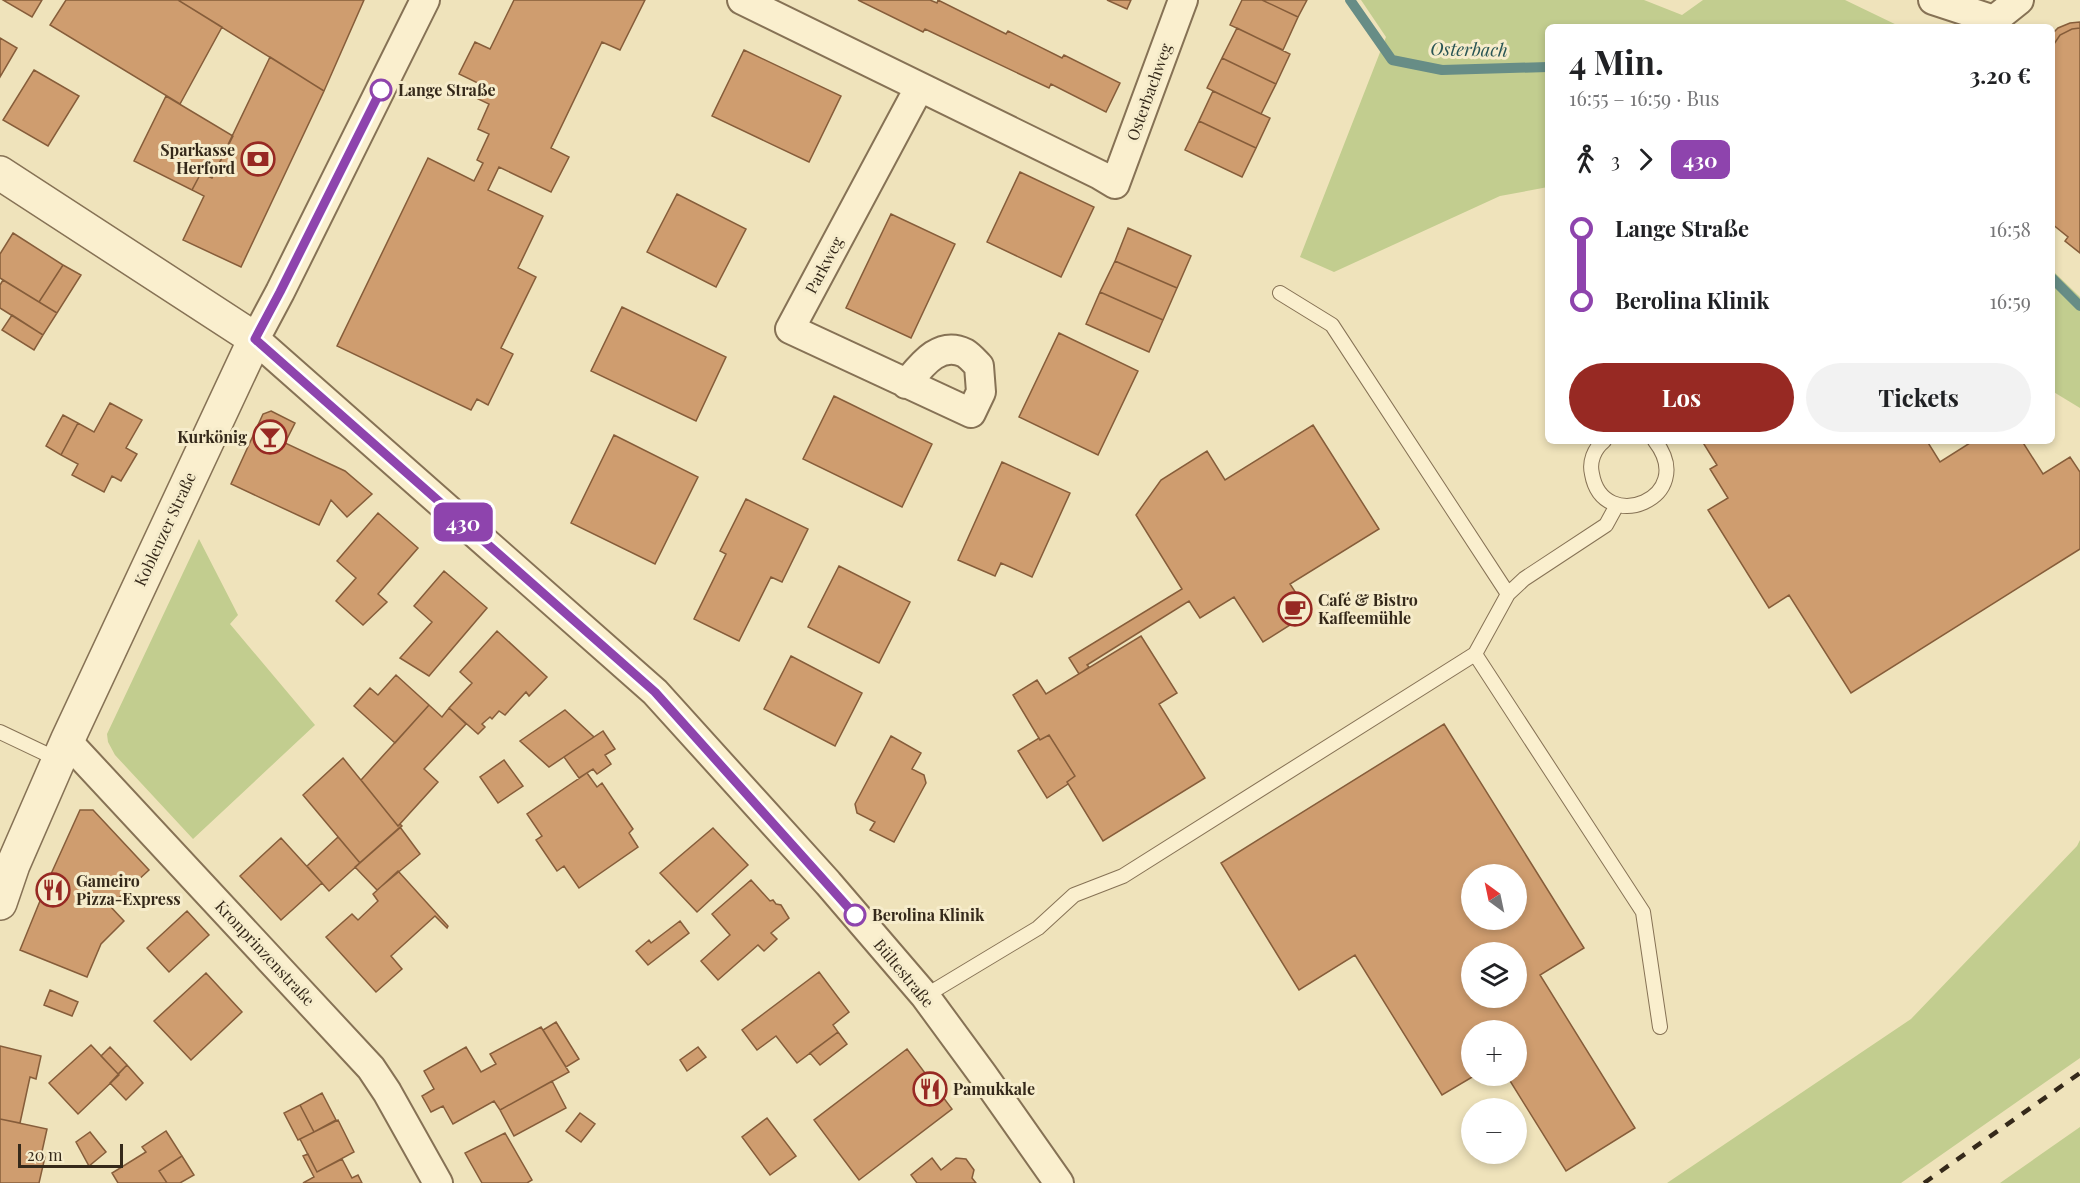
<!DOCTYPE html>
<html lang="de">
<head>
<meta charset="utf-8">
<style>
  body { margin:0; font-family:"Playfair Display",serif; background:#f2f2f2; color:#202124; height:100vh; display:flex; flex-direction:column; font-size:22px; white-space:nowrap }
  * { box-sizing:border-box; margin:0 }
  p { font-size:20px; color:#757577 }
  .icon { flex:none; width:33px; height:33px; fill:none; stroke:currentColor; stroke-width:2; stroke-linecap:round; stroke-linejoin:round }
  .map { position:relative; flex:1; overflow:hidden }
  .sheet { position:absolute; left:1545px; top:24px; width:510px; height:420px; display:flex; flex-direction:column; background:#fff; border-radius:9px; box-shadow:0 3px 9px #0003 }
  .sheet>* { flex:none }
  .badge { padding:0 12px; border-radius:9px; font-size:21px; line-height:39px }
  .needle { width:39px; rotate:327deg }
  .fabs { position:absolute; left:1461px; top:864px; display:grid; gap:12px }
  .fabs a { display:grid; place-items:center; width:66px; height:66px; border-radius:50%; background:#fff; box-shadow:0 3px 9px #0003; font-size:30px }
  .scale { position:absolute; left:18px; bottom:15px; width:105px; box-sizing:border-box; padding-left:6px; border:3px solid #35291a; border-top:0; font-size:16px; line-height:21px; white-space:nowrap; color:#35291a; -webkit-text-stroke:4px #f6eccb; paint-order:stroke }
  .map>.badge { position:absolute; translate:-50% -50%; box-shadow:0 0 0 3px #fff }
  .legs { display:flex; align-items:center; gap:9px; height:66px; padding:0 24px; font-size:20px }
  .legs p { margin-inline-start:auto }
  .headline { display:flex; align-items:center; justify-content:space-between; height:102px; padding:0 24px }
  h1 { font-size:33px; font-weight:700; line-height:45px }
  .button { display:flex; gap:12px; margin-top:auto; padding:12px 24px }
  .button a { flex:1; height:69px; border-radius:36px; background:#972923; color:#fff; font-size:24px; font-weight:700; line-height:69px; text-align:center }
  .button a+a { background:#f2f2f2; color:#202124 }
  ul { padding:0 24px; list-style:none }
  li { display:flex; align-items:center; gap:21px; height:72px; font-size:22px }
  li i { display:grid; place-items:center; width:9px; height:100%; margin:0 8px; background:currentColor }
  li i::after { content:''; width:15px; height:15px; margin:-8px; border:4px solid; border-radius:50%; background:#fff }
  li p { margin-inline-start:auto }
  li:first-child i { background:linear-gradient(#0000 50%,currentColor 0) }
  li:last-child i { background:linear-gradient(currentColor 50%,#0000 0) }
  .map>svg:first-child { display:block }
  .green { fill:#c2cd8f }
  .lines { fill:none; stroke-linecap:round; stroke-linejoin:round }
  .stream { stroke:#678d86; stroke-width:10 }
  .building { fill:#cf9d6f; stroke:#865d3a; stroke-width:1.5; fill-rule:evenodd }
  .service-casing { stroke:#867255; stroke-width:16 }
  .minor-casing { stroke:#867255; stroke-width:32 }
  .tertiary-casing { stroke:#867255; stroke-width:36 }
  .service { stroke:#faefce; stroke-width:14 }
  .minor { stroke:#faefce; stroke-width:28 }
  .tertiary { stroke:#faefce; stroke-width:33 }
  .rail { stroke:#35291a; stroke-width:4.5; stroke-dasharray:10 10; stroke-linecap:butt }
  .line-1-casing { stroke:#fff; stroke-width:14 }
  .line-1 { stroke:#8e44ad; stroke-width:9 }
  .stop-1-dot { fill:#fff; stroke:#8e44ad; stroke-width:3 }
  .labels { text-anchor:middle; stroke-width:6; stroke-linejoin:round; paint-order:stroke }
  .stop-label { font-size:16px; font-weight:bold; fill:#35291a; stroke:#f6eccb; text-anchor:start }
  .street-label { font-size:16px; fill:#35291a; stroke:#f6eccb }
  .poi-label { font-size:16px; font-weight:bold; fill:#35291a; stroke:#f6eccb; text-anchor:start }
  .water-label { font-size:18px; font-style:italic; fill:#295555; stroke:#f6eccb }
</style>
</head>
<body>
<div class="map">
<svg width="2080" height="1183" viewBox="0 0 2080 1183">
  <rect width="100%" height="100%" fill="#efe3bb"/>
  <path class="green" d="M1361,0H1644L1682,15L1703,0H1845L1901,27H1548V187L1500,196L1334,272L1300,257L1386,37Z
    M2052,270L2080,297V408L2052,391Z
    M199,539L238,615L230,624L315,725L193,839L115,755L108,742L107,734Z
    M2080,840V1058L1901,1183H1667L1911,1019L2077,846Z
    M2080,1127V1183H2000Z"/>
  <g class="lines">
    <path class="stream" d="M1350,0L1392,60L1442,70L1548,67
      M2052,278L2080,306"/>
  </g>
  <path class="building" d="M3,0H42L32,17Z
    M66,0H178L222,27L180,104L50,25Z
    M178,0H364L324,91Z
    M514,0H645L620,50L602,42L551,148L569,157L551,192L499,167L488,190L543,216L518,268L536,277L501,348L513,354L488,405L477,399L471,410L337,346L428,158L474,181L483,163L477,160L489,134L478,129L489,104L474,97L480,84L459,74L475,42L490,49Z
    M858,0H930L937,3L938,0L1006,34L1008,31L1062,58L1064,55L1120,83L1106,112L1051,84L1049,88L925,29L923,32Z
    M1107,0H1131L1127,9Z
    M1242,0H1262L1298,17L1283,50L1230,25Z
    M1262,0H1307L1298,17Z
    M2080,22V28L2072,29L2060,35L2052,47V34L2058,28L2070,23Z
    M1237,28L1290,54L1276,84L1222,58Z
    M2080,28V253L2065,241L2068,237L2052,224V47L2060,35L2072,29Z
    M0,38L17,48L0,77Z
    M744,50L841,96L809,162L712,116Z
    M270,57L324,91L241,267L183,240L204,196L192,190L201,173L212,178Z
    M1222,58L1276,84L1261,114L1207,88Z
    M34,70L79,96L48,146L3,120Z
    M1213,91L1270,118L1256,148L1199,121Z
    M166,96L233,136L212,178L201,173L192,190L134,161Z
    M1199,121L1256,148L1242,177L1185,150Z
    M1020,172L1094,207L1061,277L987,242Z
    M677,194L746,229L716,287L647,252Z
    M891,214L955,244L911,338L846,308Z
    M1128,228L1191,256L1177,288L1115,261Z
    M13,233L63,265L39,302L0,278V254Z
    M1115,261L1177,288L1163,320L1100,292Z
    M63,265L81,275L57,313L39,302Z
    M3,280L57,313L43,335L0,308V285Z
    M1100,292L1163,320L1149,352L1086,324Z
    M622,307L726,357L696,421L591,371Z
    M12,315L43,335L34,350L2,330Z
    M1059,333L1138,371L1098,455L1019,417Z
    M834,396L932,444L902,507L803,459Z
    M110,403L142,420L126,448L137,454L121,481L112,476L104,492L72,475L78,464L61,455L78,423L94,432Z
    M271,411L295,423L285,443L345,471L372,494L347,517L331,500L319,525L231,484L263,414Z
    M63,415L78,423L61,455L46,446Z
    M1313,425L1379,529L1290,584L1309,613L1263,642L1234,597L1200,618L1189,601L1087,665L1089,667L1079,674L1069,658L1182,589L1136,515L1161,480L1207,451L1225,480Z
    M614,435L698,477L655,564L571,523Z
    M1702,441H1927L1940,462L1973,441H2022L2043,474L2070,457L2080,472V549L1851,693L1789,595L1769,608L1708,510L1728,498L1710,469L1717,465Z
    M1002,462L1070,493L1032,577L1001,563L995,576L958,560Z
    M746,499L808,529L782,582L771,577L739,641L694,619L726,554L720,551Z
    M378,513L418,548L378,594L387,602L363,625L336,601L356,578L337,561Z
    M839,566L910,602L879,663L808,627Z
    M444,571L487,608L429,676L400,658L432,622L414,606Z
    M497,631L547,677L529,696L526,692L505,715L499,711L492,719L490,717L482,724L485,727L478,734L449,708L472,683L460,672Z
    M1141,636L1177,693L1159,704L1205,778L1103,841L1067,782L1075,776L1049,735L1040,740L1013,695L1037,680L1046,694Z
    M791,656L862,693L835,746L764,709Z
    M396,675L429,705L395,743L354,706L370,688L378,695Z
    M429,705L442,717L449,708L466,724L424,769L438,782L398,826L361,780Z
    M565,710L594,737L549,767L520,741Z
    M1444,724L1584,948L1540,975L1635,1128L1566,1171L1507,1076H1516V1030H1472V1076H1474L1442,1095L1355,955L1299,990L1221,863ZM1472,874H1516V920H1472ZM1472,952H1516V998H1472Z
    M603,731L615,749L605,755L611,764L597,774L593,769L579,778L564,757Z
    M1049,735L1075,776L1067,782L1068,784L1047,798L1018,751L1039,738L1040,740Z
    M891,736L921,753L912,769L924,775L926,783L894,842L870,830L875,822L857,813L855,804Z
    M343,758L398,826L400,824L402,826L360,863L303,795Z
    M504,760L523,786L498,803L480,777Z
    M587,773L597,787L602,783L633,829L629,833L638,847L579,888L564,866L557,871L536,840L542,836L527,814Z
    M80,810H93L149,870L110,906L124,921L101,944L87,977L20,950L51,874Z
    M400,827L420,854L377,890L355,867Z
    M713,828L748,865L697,912L660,873Z
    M338,837L360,863L329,891L307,866Z
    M281,838L322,883L281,920L240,876Z
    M398,871L448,926L447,928L435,916L391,956L402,969L376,992L326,937L352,914L358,920L378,901L373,894Z
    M751,880L770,901L773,900L776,904L781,905L789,918L771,933L777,939L764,951L758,945L718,980L701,961L730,935L712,914Z
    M187,911L209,935L169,972L147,948Z
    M680,921L689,933L648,965L636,951L649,940L651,943Z
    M819,972L849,1012L833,1025L838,1032L797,1063L776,1036L757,1050L742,1030Z
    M206,973L242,1012L191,1060L154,1021Z
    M50,990L78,1002L72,1016L44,1005Z
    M556,1022L579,1059L566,1067L543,1030Z
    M541,1027L569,1072L500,1110L494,1101L453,1124L443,1106L431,1112L422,1096L434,1089L424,1071L466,1047L481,1072L496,1064L490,1054Z
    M838,1032L847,1044L820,1065L810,1053Z
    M91,1045L119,1075L78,1114L49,1083Z
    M0,1046L41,1056L36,1079L30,1077L20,1123L0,1119Z
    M110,1047L127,1065L118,1074L101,1056Z
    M698,1047L706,1057L687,1071L680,1060Z
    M907,1049L952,1109L859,1180L814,1120Z
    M127,1065L143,1083L126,1100L110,1083Z
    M552,1081L566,1108L514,1136L500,1110Z
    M322,1093L336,1120L314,1132L300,1105Z
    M300,1105L314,1132L298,1140L284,1113Z
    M580,1113L595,1124L581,1142L566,1131Z
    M767,1118L796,1156L770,1175L742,1137Z
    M0,1119L47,1129L41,1156L45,1157L39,1183H0Z
    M338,1120L354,1152L317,1172L300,1139Z
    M166,1131L182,1156L159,1171L167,1183H118L112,1173L146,1152L142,1147Z
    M90,1132L106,1152L89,1166L76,1142Z
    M505,1133L532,1180L527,1183H482L465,1153Z
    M308,1154L317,1172L342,1159L352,1178L358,1175L362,1183H303L314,1177L303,1156Z
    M182,1156L194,1175L180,1183H167L159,1171Z
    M932,1158L941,1170L956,1158L966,1159L974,1170L972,1178L976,1183H917L911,1175Z"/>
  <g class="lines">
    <g class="service-casing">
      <path id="service" d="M1280,293L1332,325L1508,594
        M1604,441C1594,449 1589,462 1592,474C1603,536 1699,498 1655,441
        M1475,654L1508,594L1524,579L1606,525L1617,505
        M0,732L59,760
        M925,996L1038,928L1074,895L1123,876L1475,654L1643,912L1660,1027"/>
    </g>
    <g class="minor-casing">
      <path id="minor" d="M425,0L280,292L255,339L655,692L828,883L925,996L983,1075L1059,1183
        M742,0L1100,175L1115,184L1183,0
        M1933,0L1994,20L2019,0
        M906,384C921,366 939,340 965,353C970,356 975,362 979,366L981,392L971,413L790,329L919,88
        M67,741L371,1068L387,1092L438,1183"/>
    </g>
    <g class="tertiary-casing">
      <path id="tertiary" d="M0,173L255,339L67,741L13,865L0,903"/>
    </g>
    <use href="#service" class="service"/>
    <use href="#minor" class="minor"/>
    <use href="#tertiary" class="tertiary"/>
    <path class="rail" d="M1924,1183L2080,1073"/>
  </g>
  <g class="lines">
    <g class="line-1-casing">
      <path id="line-1" d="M381,90L280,292L255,339L655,692L855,915"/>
    </g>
    <use href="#line-1" class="line-1"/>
  </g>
  <defs>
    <g id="bank-ring" transform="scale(1.725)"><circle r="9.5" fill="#f6eccb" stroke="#972923" stroke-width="1.5"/><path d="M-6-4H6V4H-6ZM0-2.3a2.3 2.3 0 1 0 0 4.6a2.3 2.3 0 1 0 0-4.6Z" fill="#972923"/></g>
    <g id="bar-ring" transform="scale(1.725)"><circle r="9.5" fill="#f6eccb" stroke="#972923" stroke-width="1.5"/><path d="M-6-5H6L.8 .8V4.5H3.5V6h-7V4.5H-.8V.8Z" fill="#972923"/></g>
    <g id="cafe-ring" transform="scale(1.725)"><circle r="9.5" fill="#f6eccb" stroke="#972923" stroke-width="1.5"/><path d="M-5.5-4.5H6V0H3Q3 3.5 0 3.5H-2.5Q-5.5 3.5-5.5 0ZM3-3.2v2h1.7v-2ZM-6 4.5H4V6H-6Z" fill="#972923"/></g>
    <g id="restaurant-ring" transform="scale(1.725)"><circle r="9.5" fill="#f6eccb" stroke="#972923" stroke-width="1.5"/><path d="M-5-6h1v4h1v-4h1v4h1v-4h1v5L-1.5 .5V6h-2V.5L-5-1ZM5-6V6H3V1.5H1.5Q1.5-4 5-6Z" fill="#972923"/></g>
  </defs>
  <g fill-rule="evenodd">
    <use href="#bank-ring" x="258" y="159"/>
    <use href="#bar-ring" x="270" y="437"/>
    <use href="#cafe-ring" x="1295" y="609"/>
    <use href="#restaurant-ring" x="53" y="890"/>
    <use href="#restaurant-ring" x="930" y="1089"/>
  </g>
  <g class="stop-1-dot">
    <circle cx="381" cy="90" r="10"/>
    <circle cx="855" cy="915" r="10"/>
  </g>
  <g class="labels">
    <g class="stop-label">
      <text x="398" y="96">Lange Straße</text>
      <text x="872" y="921">Berolina Klinik</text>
    </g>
    <g class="street-label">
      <text transform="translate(1149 92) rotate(-70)" y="6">Osterbachweg</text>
      <text transform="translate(824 265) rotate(-62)" y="6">Parkweg</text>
      <text transform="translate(165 529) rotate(-65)" y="6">Koblenzer Straße</text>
      <text transform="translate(265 953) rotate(47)" y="6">Kronprinzenstraße</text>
      <text transform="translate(904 973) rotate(50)" y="6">Bültestraße</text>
    </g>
    <g class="poi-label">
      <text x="235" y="156" text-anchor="end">Sparkasse<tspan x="235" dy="18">Herford</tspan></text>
      <text x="247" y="443" text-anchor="end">Kurkönig</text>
      <text x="1318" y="606">Café &amp; Bistro<tspan x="1318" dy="18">Kaffeemühle</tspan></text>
      <text x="76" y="887">Gameiro<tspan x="76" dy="18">Pizza-Express</tspan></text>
      <text x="953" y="1095">Pamukkale</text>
    </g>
    <g class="water-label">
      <text transform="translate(1469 50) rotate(1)" y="6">Osterbach</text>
    </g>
  </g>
</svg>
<div class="fabs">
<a><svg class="needle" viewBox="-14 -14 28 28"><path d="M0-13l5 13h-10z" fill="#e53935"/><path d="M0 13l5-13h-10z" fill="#757577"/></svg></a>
<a><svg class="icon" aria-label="layers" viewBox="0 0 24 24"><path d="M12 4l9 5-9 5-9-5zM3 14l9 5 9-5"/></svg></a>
<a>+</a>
<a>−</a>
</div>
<div class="scale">20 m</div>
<b class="badge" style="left:463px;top:522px;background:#8e44ad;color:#fff">430</b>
<section class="sheet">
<div class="headline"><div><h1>4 Min.</h1><p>16:55 – 16:59 · Bus</p></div><b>3.20 €</b></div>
<div class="legs"><svg class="icon" aria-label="walk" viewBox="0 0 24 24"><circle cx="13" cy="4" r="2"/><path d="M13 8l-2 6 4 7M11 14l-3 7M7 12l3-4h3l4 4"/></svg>3<svg class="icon" aria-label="forward" viewBox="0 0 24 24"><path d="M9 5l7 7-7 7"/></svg><b class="badge" style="background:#8e44ad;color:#fff">430</b></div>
<ul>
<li><i style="color:#8e44ad"></i><b>Lange Straße</b><p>16:58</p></li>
<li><i style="color:#8e44ad"></i><b>Berolina Klinik</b><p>16:59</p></li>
</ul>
<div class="button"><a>Los</a><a>Tickets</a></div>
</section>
</div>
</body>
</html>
